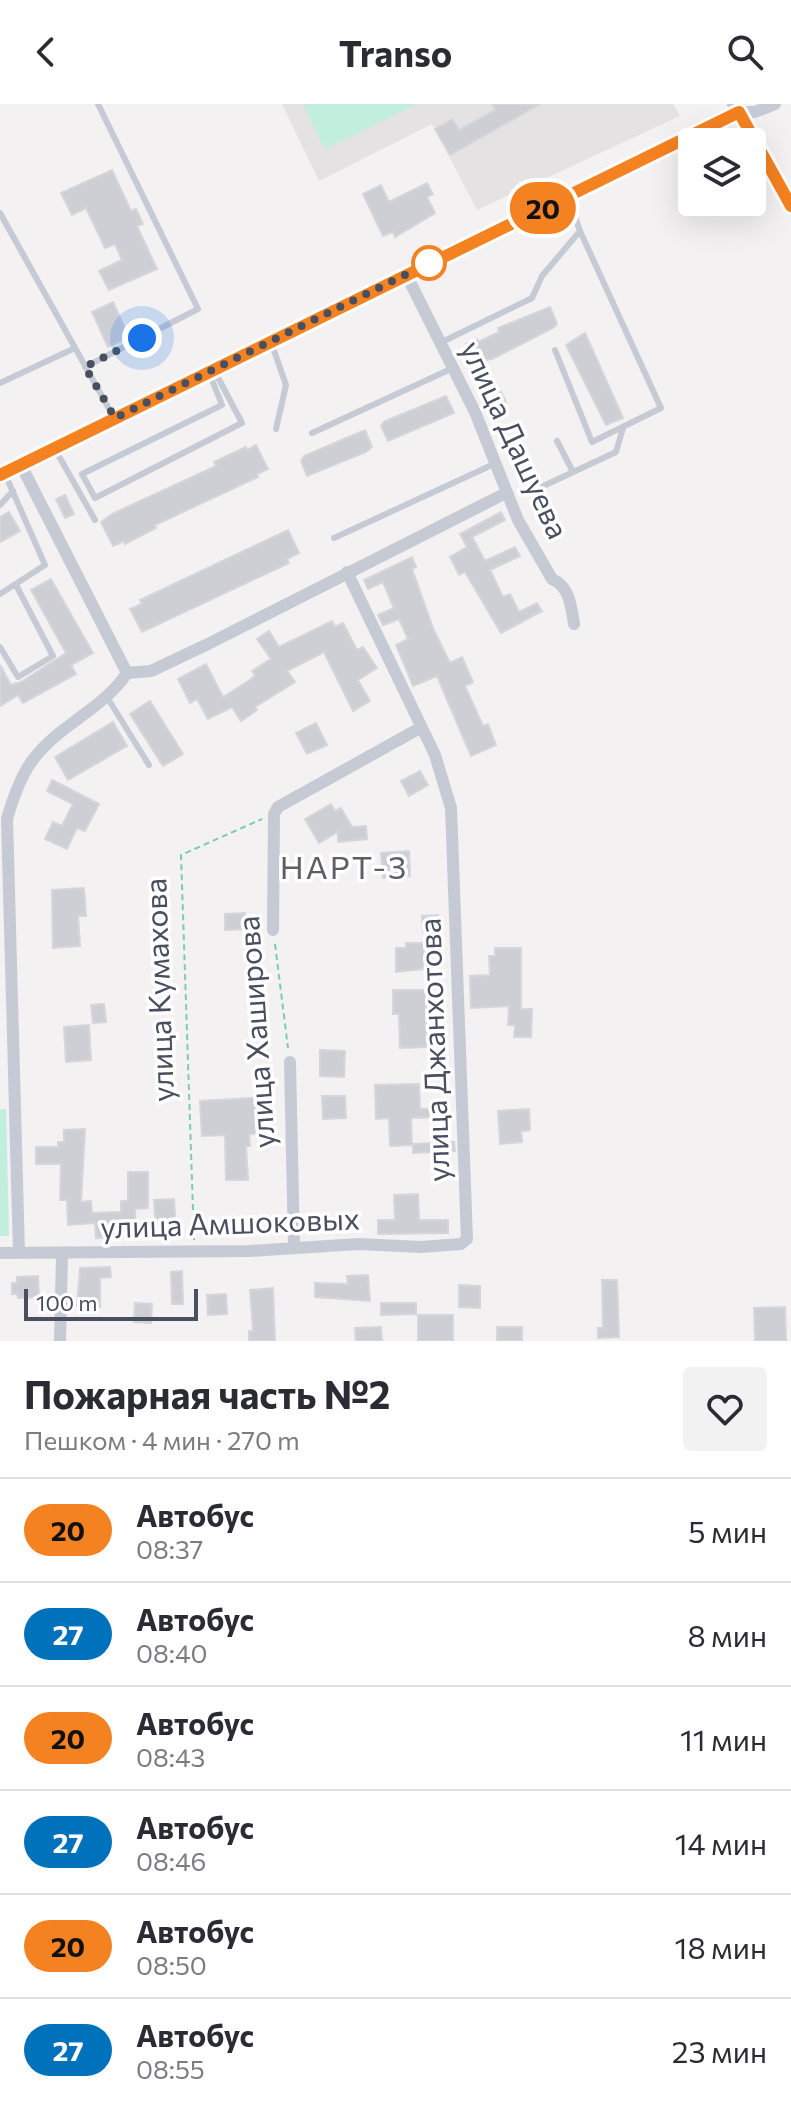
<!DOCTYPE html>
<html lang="ru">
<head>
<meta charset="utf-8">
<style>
  body { margin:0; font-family:Commissioner,sans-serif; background:#f2f2f3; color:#2b2b33; height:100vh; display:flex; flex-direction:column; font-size:30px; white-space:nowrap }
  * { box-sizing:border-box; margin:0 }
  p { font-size:26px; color:#7c7c81 }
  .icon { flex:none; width:44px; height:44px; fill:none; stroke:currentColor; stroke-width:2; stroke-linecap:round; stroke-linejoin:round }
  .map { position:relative; height:1237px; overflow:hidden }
  .details { display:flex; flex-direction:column; background:#fff; flex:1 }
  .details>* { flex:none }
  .badge { padding:0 16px; border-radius:26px; font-size:28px; line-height:52px }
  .buttons { position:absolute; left:678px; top:24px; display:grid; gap:16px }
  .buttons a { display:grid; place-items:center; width:88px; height:88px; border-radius:8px; background:#fff; box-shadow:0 8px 32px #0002; font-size:40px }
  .scale { position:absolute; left:24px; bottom:20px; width:174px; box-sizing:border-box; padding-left:8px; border:4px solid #494f5e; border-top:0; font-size:22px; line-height:28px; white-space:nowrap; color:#494f5e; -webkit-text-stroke:6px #fff; paint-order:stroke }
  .you { position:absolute; width:40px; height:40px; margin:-20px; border:6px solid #fff; border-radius:50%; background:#1a73e8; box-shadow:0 0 0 12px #1a73e833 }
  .map>.badge { position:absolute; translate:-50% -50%; box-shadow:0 0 0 4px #fff }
  .round { display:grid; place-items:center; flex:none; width:84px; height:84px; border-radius:8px; background:#f2f2f3 }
  .summary { display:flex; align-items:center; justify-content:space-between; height:136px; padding:0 24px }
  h1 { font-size:38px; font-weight:700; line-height:60px }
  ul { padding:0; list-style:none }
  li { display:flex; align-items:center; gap:24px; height:104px; padding:0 24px; border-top:2px solid #e1e1e2 }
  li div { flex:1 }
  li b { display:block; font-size:30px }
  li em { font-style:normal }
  li .badge { min-width:88px; font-weight:700; text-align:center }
  header { display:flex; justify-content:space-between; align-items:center; height:104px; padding:0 24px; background:#fff; font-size:36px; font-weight:700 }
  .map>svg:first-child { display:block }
  .education { fill:#e4e2e3 }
  .green { fill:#c2eedd }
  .building { fill:#cecfd5; stroke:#d5d5dc; stroke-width:2 }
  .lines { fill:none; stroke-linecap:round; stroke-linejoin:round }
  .path { stroke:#7bcbb5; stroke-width:2; stroke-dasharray:6 4; stroke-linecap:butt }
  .lane { stroke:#c5cad5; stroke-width:6 }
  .street { stroke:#c5cad5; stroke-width:12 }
  .secondary { stroke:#c4c9d8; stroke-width:16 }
  .line-casing { stroke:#fff; stroke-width:18 }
  .line { stroke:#f58220; stroke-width:12 }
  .walk { stroke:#494f5e; stroke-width:8; stroke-dasharray:0 14.4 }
  .stop-dot { fill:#fff; stroke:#f58220; stroke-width:4 }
  .labels { text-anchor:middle; stroke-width:7; stroke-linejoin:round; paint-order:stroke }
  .street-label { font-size:30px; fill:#494f5e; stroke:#fff }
  .neighbourhood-label { font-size:32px; letter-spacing:2px; fill:#5d5f65; stroke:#fff }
</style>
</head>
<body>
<header><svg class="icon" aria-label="back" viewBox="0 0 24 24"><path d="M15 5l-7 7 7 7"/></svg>Transo<svg class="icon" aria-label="search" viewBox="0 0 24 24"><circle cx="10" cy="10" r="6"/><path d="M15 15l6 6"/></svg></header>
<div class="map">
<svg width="791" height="1237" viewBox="0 0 791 1237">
  <rect width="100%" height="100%" fill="#f3f1f1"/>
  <path class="education" d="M282,0H673L680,12L477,106L432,20L319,77Z"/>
  <path class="green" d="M303,0H417L325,45Z
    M0,1005H6L9,1132H0Z"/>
  <path class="building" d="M492,0H540L450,51L435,25L452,15L459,26L495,6Z
    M112,66L131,107L136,105L143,120L137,122L157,165L109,186L99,167L122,156L115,140L105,144L86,104L72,111L61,89Z
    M427,79L433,90L427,93L435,109L395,133L393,128L383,132L363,90L381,81L389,98Z
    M113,198L129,233L108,243L92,208Z
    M550,203L557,220L553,224L492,255L475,258L466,240L477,235L478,238L499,228L498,224Z
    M585,229L623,314L606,321L566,241Z
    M501,288L506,298L487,306L483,296Z
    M446,292L454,309L388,337L381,322L385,317Z
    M365,326L372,343L366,348L307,372L301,357L304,352Z
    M256,341L268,365L257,370L258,373L155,421L156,424L125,440L124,437L113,442L101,418L112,410L216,362L214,358L246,343L247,346Z
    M65,391L74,410L65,414L56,395Z
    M9,408L20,427L0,438V413Z
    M501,408L505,416L472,433L485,457L515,443L520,452L490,466L503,493L510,490L519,508L537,499L542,507L501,529L465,468L459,471L450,453L467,443L460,430Z
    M288,426L299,449L287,455L289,459L142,528L130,505L142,500L140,496Z
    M412,453L416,463L412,465L433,524L450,559L462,553L473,578L465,582L483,622L488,620L496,641L471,652L437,572L413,582L396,541L408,535L399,515L383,521L378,511L394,504L383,478L368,485L364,476Z
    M51,475L93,549L71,561L76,570L23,599L18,591L0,602V561L11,581L21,578L66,549L31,486Z
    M332,517L335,523L343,519L357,546L363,543L377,564L358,576L370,597L353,607L324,548L287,567L295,578L255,603L257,606L241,617L232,603L208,615L197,595L190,599L178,575L206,560L223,593L250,576L255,571L252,567L271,555L257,535L269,527L279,543Z
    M150,597L183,650L163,662L130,610Z
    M113,618L127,642L68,676L55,653Z
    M316,619L327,641L307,650L296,629Z
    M420,667L428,681L409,692L401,677Z
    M52,676L99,700L85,727L77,724L67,745L45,735L53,718L62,722L73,700L47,687Z
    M331,700L335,707L341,704L352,723L366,722L367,735L338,738V728L319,739L305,715Z
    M409,747L410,772L383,774L381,749Z
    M84,784L86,812H78L80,842L53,844L52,786Z
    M245,809L246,825L225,826V810Z
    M438,811L439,826L423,828L422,812Z
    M406,839H426L423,865L396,868V844H406Z
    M495,844H521V905H532L531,933H514L515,921H508L509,902L471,904L470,872L490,871L489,852H495Z
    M393,886H426V943L400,944L399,910H393Z
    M104,900L106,918L93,919L91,901Z
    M89,921L91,956L66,958L64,923Z
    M320,946L345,947L344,973L320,972Z
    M419,980L420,1005L447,1004V1013L411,1014L412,1041L390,1042L389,1014L376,1015L375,981Z
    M322,992H345L346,1014L323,1015Z
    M269,993L271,1029L249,1030L250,1042H246L248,1076H226L225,1031L202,1032L200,997Z
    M529,1005L530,1026L521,1027L522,1038L500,1040L498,1007Z
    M85,1025L81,1098L91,1097L92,1109L121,1108V1097H128V1068H148V1104L135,1105L136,1133L96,1134L95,1119L68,1121L67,1096H60L61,1060H36V1043H58V1038H64V1026Z
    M454,1038L455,1047L413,1049V1040Z
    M418,1090L419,1116H448V1129L378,1130V1116H395L394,1091Z
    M174,1095L176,1126L156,1127L154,1096Z
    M110,1163L111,1173L100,1174V1203L77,1202L80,1164Z
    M182,1167L183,1200H172L171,1168Z
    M368,1171L370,1197L315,1193V1179L348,1180L347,1172Z
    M38,1172L39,1193L18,1194L17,1190H12V1179H17V1173Z
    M602,1176H617L619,1233L598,1234V1224H603Z
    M459,1181L480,1182V1204L459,1203Z
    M273,1184L275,1237H249V1227H253L250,1186Z
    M226,1190L227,1210L208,1211L207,1191Z
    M135,1199L152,1200L151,1219L134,1218Z
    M381,1199H416V1210L381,1211Z
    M785,1203L786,1237H755L754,1204Z
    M418,1211H453V1237H418Z
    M381,1223L382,1237H356L355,1224Z
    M497,1223H522V1237H497Z"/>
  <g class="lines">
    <path class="path" d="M275,840L288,944
      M194,1136L181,751L262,715"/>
    <path class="lane" d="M0,109L113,312
      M440,239L532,194L542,172L580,127
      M272,241L286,281L276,325
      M555,246L592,338L661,304L580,127L569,95
      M85,263L198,205L98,0
      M210,271L222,301L82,370L95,394L242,319L214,266
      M0,279L75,244
      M312,329L453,264
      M557,337L573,368
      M56,347L95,416
      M524,353L539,384L616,348L623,324
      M0,401L13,387
      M334,434L494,360
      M0,490L45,461L5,370
      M0,543L18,573L53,552L16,481
      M107,593L149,661"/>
    <path class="street" d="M775,0L755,8H739L791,102
      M406,170L475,308L518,416L552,475C570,483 571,502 574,520
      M21,361L127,569
      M127,569L151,567L206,541L506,389
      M273,826L274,710L278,703L420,624
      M290,958L294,1142
      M0,1149L250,1147L358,1140L421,1143L461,1140L467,1135L451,704L435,651L347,468
      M19,1149L7,715C13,694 21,670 35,653C61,620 104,604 127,569
      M60,1237L62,1151"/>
    <path class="secondary" d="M0,371L739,8L735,0"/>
  </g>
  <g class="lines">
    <g class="line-casing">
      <path id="line" d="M0,371L739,8L791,102"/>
    </g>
    <use href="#line" class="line"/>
    <path class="walk" d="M142,234L85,263L115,314L429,159"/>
  </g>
  <circle class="stop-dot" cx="429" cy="159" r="16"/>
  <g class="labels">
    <g class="street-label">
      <text transform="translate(514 336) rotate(65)" y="10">улица Дашуева</text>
      <text transform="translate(160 886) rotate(-92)" y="10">улица Кумахова</text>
      <text transform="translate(257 928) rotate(-94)" y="10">улица Хаширова</text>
      <text transform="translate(435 946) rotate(-92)" y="10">улица Джанхотова</text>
      <text transform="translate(230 1120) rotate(-2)" y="10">улица Амшоковых</text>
    </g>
    <g class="neighbourhood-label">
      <text x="344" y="775">НАРТ-3</text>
    </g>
  </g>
</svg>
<div class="buttons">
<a><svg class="icon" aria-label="layers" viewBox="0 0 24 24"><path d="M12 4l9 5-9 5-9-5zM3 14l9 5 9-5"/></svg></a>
</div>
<div class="scale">100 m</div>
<div class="you" style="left:142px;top:234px"></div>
<b class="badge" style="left:543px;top:104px;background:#f58220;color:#111">20</b>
</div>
<section class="details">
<div class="summary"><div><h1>Пожарная часть №2</h1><p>Пешком · 4 мин · 270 m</p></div><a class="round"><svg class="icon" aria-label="heart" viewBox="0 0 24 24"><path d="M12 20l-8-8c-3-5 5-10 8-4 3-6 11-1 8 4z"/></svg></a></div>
<ul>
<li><span class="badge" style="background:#f58220;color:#111">20</span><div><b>Автобус</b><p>08:37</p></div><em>5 мин</em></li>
<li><span class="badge" style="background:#0072bc;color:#fff">27</span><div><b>Автобус</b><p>08:40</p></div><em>8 мин</em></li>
<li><span class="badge" style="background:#f58220;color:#111">20</span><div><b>Автобус</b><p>08:43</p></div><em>11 мин</em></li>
<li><span class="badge" style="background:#0072bc;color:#fff">27</span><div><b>Автобус</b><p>08:46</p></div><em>14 мин</em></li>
<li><span class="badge" style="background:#f58220;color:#111">20</span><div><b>Автобус</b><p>08:50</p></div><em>18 мин</em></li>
<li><span class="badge" style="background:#0072bc;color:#fff">27</span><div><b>Автобус</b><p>08:55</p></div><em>23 мин</em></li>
</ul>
</section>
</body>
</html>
